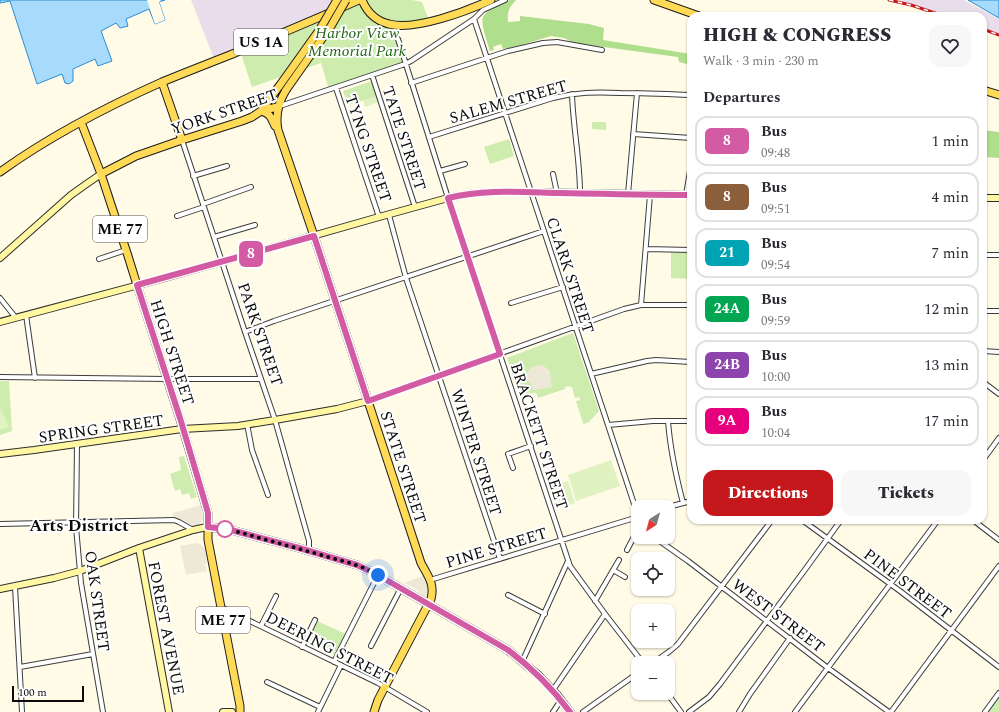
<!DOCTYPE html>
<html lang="en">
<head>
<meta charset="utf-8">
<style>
  body { margin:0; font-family:Spectral,serif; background:#f7f7f7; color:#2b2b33; height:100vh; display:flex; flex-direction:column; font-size:15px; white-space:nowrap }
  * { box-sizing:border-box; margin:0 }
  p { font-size:13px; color:#7c7c81 }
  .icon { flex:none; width:22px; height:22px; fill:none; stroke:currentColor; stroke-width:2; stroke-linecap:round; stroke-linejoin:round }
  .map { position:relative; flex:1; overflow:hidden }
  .side { position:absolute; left:687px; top:12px; width:300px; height:512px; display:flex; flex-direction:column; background:#fff; border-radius:12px; box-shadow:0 1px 3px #0004 }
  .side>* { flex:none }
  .badge { padding:0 8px; border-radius:6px; font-size:14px; line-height:26px }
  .needle { width:26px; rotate:216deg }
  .controls { position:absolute; left:631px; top:500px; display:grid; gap:8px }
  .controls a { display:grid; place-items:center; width:44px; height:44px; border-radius:8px; background:#fff; box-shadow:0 1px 3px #0004; font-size:20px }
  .scale { position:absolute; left:12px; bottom:10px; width:72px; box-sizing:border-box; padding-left:4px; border:2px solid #0a0a0a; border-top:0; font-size:11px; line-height:14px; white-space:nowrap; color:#0a0a0a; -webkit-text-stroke:3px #fff; paint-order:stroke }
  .you { position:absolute; width:20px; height:20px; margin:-10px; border:3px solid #fff; border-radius:50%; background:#1a73e8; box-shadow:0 0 0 6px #1a73e833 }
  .map>.badge { position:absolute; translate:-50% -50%; box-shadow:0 0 0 2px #fff }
  h2 { padding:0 16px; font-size:15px; line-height:36px }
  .round { display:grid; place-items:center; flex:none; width:42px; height:42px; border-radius:12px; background:#f7f7f7 }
  .headline { display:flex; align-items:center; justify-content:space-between; height:68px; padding:0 16px }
  h1 { font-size:19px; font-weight:800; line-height:30px }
  .primary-button { display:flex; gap:8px; margin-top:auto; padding:8px 16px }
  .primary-button a { flex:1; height:46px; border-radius:12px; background:#c4181c; color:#fff; font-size:16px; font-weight:800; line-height:46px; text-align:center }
  .primary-button a+a { background:#f7f7f7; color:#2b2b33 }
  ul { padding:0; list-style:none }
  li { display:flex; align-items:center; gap:12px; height:50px; margin:0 8px 6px; padding:0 8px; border:2px solid #e1e1e2; border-radius:12px }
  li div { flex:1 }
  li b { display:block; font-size:15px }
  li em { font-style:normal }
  li .badge { min-width:44px; font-weight:700; text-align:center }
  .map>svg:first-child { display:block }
  .industrial { fill:#e9ddeb }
  .green { fill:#cdecae }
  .forest { fill:#afde8c }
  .pitch { fill:#e0f2c1 }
  .plaza { fill:#eee9d7 }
  .water { fill:#a7dafb; stroke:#288ed8 }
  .pier { fill:#fffbe7 }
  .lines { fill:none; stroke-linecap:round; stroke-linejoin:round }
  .street-casing { stroke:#3d3d3d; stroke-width:6 }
  .secondary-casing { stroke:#2c2c2c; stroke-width:8 }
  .primary-casing { stroke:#1b1b1b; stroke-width:9 }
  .street { stroke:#fff; stroke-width:4 }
  .secondary { stroke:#fff7a2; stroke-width:6 }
  .primary { stroke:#ffda57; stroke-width:7 }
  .rail-casing { stroke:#c4181c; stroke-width:3 }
  .rail { stroke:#fff; stroke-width:1.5; stroke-dasharray:4.5; stroke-linecap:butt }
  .primary-bridge-casing { stroke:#1b1b1b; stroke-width:9; stroke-linecap:butt }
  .primary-bridge { stroke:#ffda57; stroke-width:7 }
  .line-casing { stroke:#fff; stroke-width:9 }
  .line { stroke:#d25ba3; stroke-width:6 }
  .walk { stroke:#0a0a0a; stroke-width:4; stroke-dasharray:0 7.2 }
  .stop-dot { fill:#fff; stroke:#d25ba3; stroke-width:2 }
  .labels { text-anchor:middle; stroke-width:4; stroke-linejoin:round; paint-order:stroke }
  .shield { fill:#fff; stroke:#545454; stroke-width:1 }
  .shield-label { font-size:15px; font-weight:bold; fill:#0a0a0a }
  .park-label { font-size:16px; font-style:italic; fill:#256617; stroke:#fff }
  .street-label { font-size:16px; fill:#0a0a0a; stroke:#fff }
  .neighbourhood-label { font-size:17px; font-weight:bold; fill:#0a0a0a; stroke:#fff }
</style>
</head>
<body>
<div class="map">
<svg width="999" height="712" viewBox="0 0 999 712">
  <rect width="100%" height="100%" fill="#fffbe7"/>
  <path class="industrial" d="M191,0H359L215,61Z
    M899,0H964L999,19V33L983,28V16H947Z"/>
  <path class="green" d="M358,0H412L422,2L428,18L405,22L395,23L398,39L405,64L329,90L321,63L252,87L240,51Z
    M372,81L377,96L348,105L343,91Z
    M515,93L517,103L510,105L507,96Z
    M592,122H606V130L592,129Z
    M509,139L514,156L490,164L484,147Z
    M671,250H691V279L671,278Z
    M573,333L599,411L589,422L584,424L583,423L576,401L580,400L579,397L575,398L572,387H570V386L565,387V389L538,398L536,393L520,394L507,358Z
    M0,381H9L12,431L0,435Z
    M184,456L197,497L191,499L189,493L182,495L180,489L175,491L171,478V476L170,474L181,470L179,457Z
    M317,621L346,634L335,655L308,641Z
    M999,692V712H984Z"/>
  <path class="forest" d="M510,0H516C509,8 507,11 508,22L520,21V16L589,24L604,28L603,40L691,54V65L679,62L678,57L574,43L564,38L551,36L518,46L503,49L501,44L493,47L494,50L490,51C488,44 480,23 483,17C486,10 503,3 510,0Z
    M983,130L999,132V158L983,157Z"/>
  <path class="pitch" d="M377,96L379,102L365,107L363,100Z
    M0,409H1L9,427L0,430Z
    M611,460L620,486L576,501L568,475Z
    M568,481L575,503L561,508L553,486Z"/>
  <path class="plaza" d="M537,365L544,366L550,371L552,387L534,390L532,388V385L528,381L527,374L529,370L532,367Z
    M201,505H202L203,519L199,525L193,526L176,519L173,516V513Z
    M196,543L200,544L205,549L207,562L205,565L207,571L186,575L180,546Z
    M425,575L428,582L429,592L428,595L425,596L422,595L416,589L404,583Z"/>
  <path class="water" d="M0,0H165L159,2L165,20L155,24L149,9L126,19L128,26L120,28L116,23L101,31L112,61L98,66L95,59L73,69V81L69,84L65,83L62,74L37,84L10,1L0,3Z
    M968,0H999V18Z"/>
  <path class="pier" d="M147,0H160L161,1L159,2L165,20L155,24Z"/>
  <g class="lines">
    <g class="street-casing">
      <path id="street" d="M474,19L638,516
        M398,39L448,198L570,566L605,614L643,663
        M372,75L415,207
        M411,83L508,51L543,43L557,42L602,50
        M336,88L379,217
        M572,94C573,127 580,160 580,193
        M277,107L405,64L411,61L474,19L483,10L505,0
        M633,134L691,138
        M429,137L553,98C577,92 596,92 620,93C644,93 667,94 691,95
        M182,140L245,332L275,420L309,541V552
        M440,171L465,164
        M553,174L557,193
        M193,176L227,166
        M628,194L637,93
        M686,195L691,165
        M203,204L251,187
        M389,215L406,278L500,559
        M177,216L204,207
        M214,237L255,225
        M646,249L691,250
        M983,255H999
        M99,259L126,250
        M0,298L16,318
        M511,303L563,287
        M641,305L650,195
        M983,311H999
        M26,315L35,378
        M245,332L274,321L544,231
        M983,351L999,352
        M591,374L647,361L656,360L691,362
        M0,377L167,379H261
        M983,382L999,394
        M368,401L624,309L641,305H691
        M668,421C670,449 676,476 683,503
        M247,424L252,450L268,495
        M608,425L653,421H691
        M77,444L76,527L81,583L103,712
        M983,460L999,438
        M513,468L508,454L531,446
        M668,507L691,501
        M802,520L900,591L999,667
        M973,520L999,540
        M0,524L174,520L179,522L193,530
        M654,537L688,561L828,668L889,712
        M627,550L638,529
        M613,570L625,577
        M430,580L638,517
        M15,587L22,712
        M508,595L545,614
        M595,601L619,560
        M221,607L378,683L427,712
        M261,626L276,596
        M371,646L401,588
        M302,647L315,620
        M334,662L378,575
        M522,662L568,561
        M653,663L670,651L678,644L772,520
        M20,667L93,654
        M267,682L320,707
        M553,690L605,614
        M667,693L681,712
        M318,712L341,665
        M553,712L561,700
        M583,712L638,673
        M689,712L709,697L720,684L804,571L841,520
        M739,712L750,694L790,638
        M795,712L938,520
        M891,712L999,566
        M985,712L999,693"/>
    </g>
    <g class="secondary-casing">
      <path id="secondary" d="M983,198H999
        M0,258L71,195L85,185L101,174
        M0,322L165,278L379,217L448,198L468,194L491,192H531L691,195
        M0,454L34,450L182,429L238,426L275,420L337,409L368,401
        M139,548L169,712
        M0,589L54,578L80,571L139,548L193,530L207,527
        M223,712H232"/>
    </g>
    <g class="primary-casing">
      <path id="primary" d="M362,0C367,12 376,21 389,24C415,31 467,11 491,0
        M654,0L699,16
        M162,82L182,140
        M286,90C278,103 275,115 278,130L314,236L421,563C428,576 435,584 431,599L378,700L374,712
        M983,90L999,95
        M261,111L280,85
        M261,111C271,114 271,118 275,126
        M81,122L101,174L128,256L137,285L180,419L208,513V540L240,706V712
        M0,172C50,136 106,107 162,82C184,73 207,64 230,55C273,37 316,19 359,0
        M101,174L136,156L182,140L242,121L252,117L261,111L277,107
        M207,527L217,528L231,530L299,548L357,565L376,574L508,650L538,675L557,695L570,712"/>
    </g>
    <use href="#street" class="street"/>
    <use href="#secondary" class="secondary"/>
    <use href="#primary" class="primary"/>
    <g class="rail-casing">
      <path id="rail" d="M889,0L911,5L944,16
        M983,29L999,35"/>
    </g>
    <use href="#rail" class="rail"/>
    <g class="primary-bridge-casing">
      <path id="primary-bridge" d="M280,85L320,29L337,0
        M286,90L331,26L346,0"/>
    </g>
    <use href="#primary-bridge" class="primary-bridge"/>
  </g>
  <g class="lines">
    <g class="line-casing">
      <path id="line" d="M570,712C552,688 532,668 508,650L376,574L357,565L299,548L231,530L217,528L208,527V513L204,499L180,418L137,285L314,236L368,401L500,354L448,198C484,189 521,192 557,193C602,194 646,195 691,195"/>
    </g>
    <use href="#line" class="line"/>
    <path class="walk" d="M225,529L221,528L231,530L350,563L364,568L378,575"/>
  </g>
  <circle class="stop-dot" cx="225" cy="529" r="8"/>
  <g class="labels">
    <g class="shield">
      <rect x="234" y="29" width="54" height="26" rx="3"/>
      <rect x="93" y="216" width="54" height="26" rx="3"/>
      <rect x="196" y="607" width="54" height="26" rx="3"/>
    </g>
    <g class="shield-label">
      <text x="261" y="47">US 1A</text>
      <text x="120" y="234">ME 77</text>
      <text x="223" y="625">ME 77</text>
    </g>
    <g class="park-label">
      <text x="357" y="38">Harbor View<tspan x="357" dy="18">Memorial Park</tspan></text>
    </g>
    <g class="street-label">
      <text transform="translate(508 101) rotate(-16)" y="6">SALEM STREET</text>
      <text transform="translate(224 111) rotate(-19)" y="6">YORK STREET</text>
      <text transform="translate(405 138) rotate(72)" y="6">TATE STREET</text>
      <text transform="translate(369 148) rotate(71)" y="6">TYNG STREET</text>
      <text transform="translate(571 275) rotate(72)" y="6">CLARK STREET</text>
      <text transform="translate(261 334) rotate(71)" y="6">PARK STREET</text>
      <text transform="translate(173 352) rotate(72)" y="6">HIGH STREET</text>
      <text transform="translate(101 428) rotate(-8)" y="6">SPRING STREET</text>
      <text transform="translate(540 436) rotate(72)" y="6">BRACKETT STREET</text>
      <text transform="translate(477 452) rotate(72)" y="6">WINTER STREET</text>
      <text transform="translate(404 467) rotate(72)" y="6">STATE STREET</text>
      <text transform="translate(496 547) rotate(-17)" y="6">PINE STREET</text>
      <text transform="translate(908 583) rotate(37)" y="6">PINE STREET</text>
      <text transform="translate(98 601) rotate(82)" y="6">OAK STREET</text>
      <text transform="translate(779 615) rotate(37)" y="6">WEST STREET</text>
      <text transform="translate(167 628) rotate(79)" y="6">FOREST AVENUE</text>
      <text transform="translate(330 647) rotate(27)" y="6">DEERING STREET</text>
    </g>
    <g class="neighbourhood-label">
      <text x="79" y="531">Arts District</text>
    </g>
  </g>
</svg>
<div class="controls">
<a><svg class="needle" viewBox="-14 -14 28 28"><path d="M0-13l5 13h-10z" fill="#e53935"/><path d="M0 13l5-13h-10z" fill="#7c7c81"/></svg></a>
<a><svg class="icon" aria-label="locate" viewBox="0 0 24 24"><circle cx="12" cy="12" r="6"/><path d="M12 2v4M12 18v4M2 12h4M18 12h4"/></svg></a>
<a>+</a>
<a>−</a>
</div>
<div class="scale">100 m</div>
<div class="you" style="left:378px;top:575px"></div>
<b class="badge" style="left:251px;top:254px;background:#d25ba3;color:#fff">8</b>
<section class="side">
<div class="headline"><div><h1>HIGH &amp; CONGRESS</h1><p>Walk · 3 min · 230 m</p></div><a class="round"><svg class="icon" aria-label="heart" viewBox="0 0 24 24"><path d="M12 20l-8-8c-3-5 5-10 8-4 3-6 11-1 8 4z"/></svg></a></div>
<h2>Departures</h2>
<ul>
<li><span class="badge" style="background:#d25ba3;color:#fff">8</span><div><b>Bus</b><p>09:48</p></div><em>1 min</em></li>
<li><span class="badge" style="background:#8b5e3c;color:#fff">8</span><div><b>Bus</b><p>09:51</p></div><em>4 min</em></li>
<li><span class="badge" style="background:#00a3b4;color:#fff">21</span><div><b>Bus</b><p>09:54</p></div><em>7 min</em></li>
<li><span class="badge" style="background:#00a651;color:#fff">24A</span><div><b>Bus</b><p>09:59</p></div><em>12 min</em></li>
<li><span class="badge" style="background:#8e44ad;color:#fff">24B</span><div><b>Bus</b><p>10:00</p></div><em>13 min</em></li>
<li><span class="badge" style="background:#e6007e;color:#fff">9A</span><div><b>Bus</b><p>10:04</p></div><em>17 min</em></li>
</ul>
<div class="primary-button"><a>Directions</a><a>Tickets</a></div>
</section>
</div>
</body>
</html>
